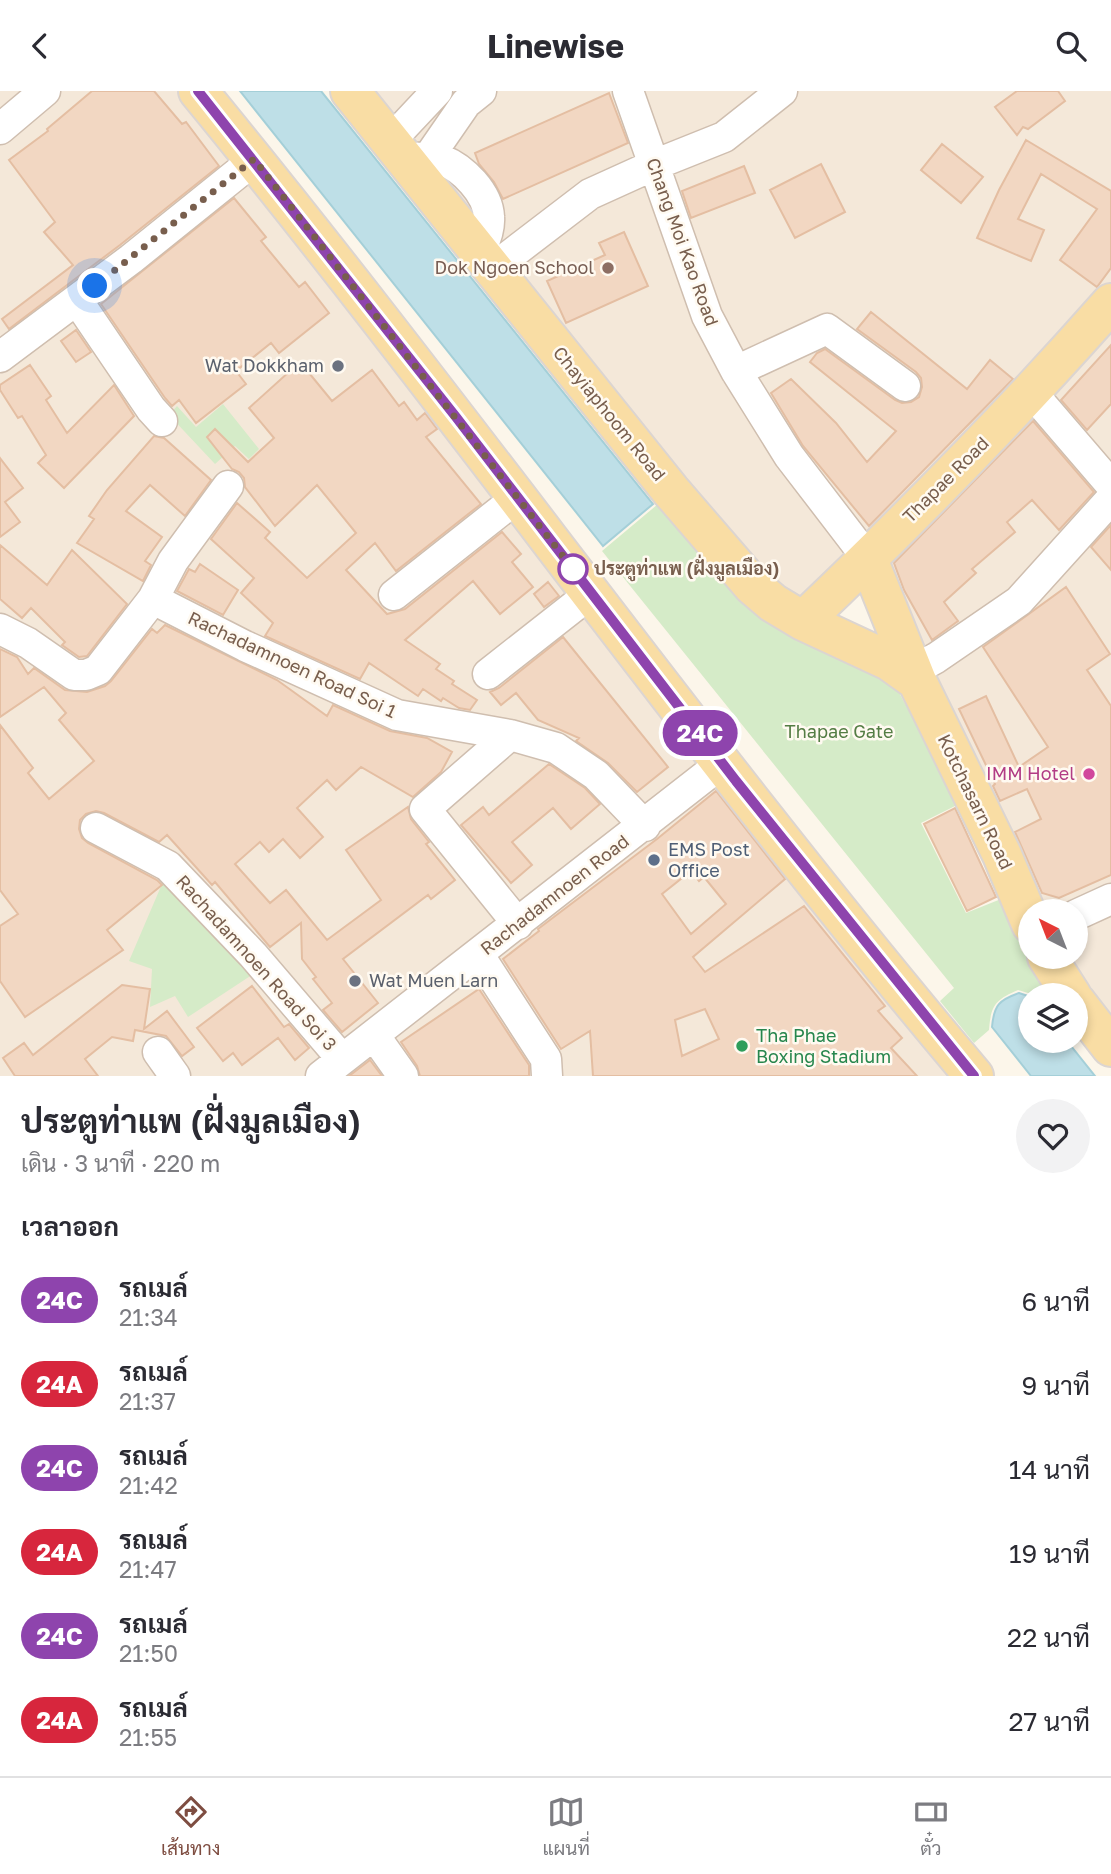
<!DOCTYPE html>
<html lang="th">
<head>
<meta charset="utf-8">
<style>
  body { margin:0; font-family:"Golos Text",Sarabun,sans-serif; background:#f2f2f3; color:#2b2b33; height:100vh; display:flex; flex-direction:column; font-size:26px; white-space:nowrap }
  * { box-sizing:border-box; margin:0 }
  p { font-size:23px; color:#7c7c81 }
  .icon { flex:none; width:38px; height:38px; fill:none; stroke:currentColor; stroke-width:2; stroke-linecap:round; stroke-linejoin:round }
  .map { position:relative; height:985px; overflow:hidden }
  .sheet { display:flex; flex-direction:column; background:#fff; flex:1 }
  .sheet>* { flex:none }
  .badge { padding:0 14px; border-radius:23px; font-size:24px; line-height:46px }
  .needle { width:46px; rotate:318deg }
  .fabs { position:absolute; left:1018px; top:808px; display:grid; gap:14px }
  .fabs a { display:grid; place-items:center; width:70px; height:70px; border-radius:50%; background:#fff; box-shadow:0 4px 10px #0003; font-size:35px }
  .you { position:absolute; width:35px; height:35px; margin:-18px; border:5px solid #fff; border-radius:50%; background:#1a73e8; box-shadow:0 0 0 10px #1a73e833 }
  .map>.badge { position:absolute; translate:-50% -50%; box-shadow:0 0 0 4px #fff }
  h2 { padding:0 21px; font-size:26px; line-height:63px }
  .round { display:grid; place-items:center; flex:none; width:74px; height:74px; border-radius:37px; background:#f2f2f3 }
  .headline { display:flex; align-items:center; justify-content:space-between; height:119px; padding:0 21px }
  h1 { font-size:33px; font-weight:700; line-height:52px }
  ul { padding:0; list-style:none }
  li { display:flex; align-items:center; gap:21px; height:84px; padding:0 21px }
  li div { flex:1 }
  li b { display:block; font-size:26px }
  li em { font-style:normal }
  li .badge { min-width:77px; font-weight:700; text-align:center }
  header { display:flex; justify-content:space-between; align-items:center; height:91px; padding:0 21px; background:#fff; font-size:32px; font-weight:700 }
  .dock { display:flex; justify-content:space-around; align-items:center; height:98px; border-top:2px solid #e1e1e2; background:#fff; font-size:19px; color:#7c7c81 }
  .dock a { display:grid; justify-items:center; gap:4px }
  .dock .on { color:#7e4d41 }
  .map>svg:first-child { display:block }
  .residential { fill:#f4e8d9 }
  .green { fill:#d5ebc8 }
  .water { fill:#bedfe7; stroke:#a4cfd8; stroke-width:2 }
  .building { fill:#f2d7c2; stroke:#e4bea2; stroke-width:2; fill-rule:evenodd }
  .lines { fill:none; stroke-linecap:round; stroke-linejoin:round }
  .minor-casing { stroke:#cfbeaf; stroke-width:33 }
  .major-casing { stroke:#dcd5d1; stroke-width:42 }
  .minor { stroke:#fff; stroke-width:30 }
  .major { stroke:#f9dda4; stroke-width:38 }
  .line-casing { stroke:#fff; stroke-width:16 }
  .line { stroke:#8e44ad; stroke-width:10 }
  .walk { stroke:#785e4d; stroke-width:7; stroke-dasharray:0 12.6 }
  .education-dot { fill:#8d6e63; stroke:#fffaf1; stroke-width:2.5 }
  .worship-dot { fill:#6b7280; stroke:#fffaf1; stroke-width:2.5 }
  .stop-dot { fill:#fff; stroke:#8e44ad; stroke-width:3.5 }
  .hotel-dot { fill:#d1479c; stroke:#fffaf1; stroke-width:2.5 }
  .service-dot { fill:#5c6f8a; stroke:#fffaf1; stroke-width:2.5 }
  .leisure-dot { fill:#2e9e5b; stroke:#fffaf1; stroke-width:2.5 }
  .labels { text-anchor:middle; stroke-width:5; stroke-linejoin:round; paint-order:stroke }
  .street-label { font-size:18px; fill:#785e4d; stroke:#fffaf1 }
  .education-label { font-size:18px; fill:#785e54; stroke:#fffaf1; text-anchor:end }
  .worship-label { font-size:18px; fill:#5b616d; stroke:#fffaf1; text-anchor:end }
  .stop-label { font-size:18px; font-weight:bold; fill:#785e4d; stroke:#fffaf1; text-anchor:start }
  .park-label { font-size:18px; fill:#547d44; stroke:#fffaf1 }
  .hotel-label { font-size:18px; fill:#b23c85; stroke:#fffaf1; text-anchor:end }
  .service-label { font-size:18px; fill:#4e5e75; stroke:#fffaf1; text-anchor:start }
  .leisure-label { font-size:18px; fill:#27864d; stroke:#fffaf1; text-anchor:start }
</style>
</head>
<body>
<header><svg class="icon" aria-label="back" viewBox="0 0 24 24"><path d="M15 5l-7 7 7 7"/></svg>Linewise<svg class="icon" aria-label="search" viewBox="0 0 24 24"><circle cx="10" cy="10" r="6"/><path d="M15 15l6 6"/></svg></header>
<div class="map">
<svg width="1111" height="985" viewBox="0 0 1111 985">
  <rect width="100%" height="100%" fill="#fcf6ea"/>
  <path class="residential" d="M0,0H182L965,985H0Z
    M366,0H1111V934L1059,866H1076V821H1036L871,458L807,515L759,482Z"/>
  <path class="green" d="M223,313L259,358L249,368L235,355L215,373L169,324L177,315L196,336Z
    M664,408L895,594L959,713L921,732L966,822L1006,806L1021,859L1049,896L1038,905L1018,899C995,909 991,914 989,939L974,952L940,910L954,897L602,460Z
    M165,786L258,880L188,926L175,905L150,916L152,878L129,870Z"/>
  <path class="water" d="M240,0H321L653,413L603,455Z
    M1019,902L1031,906V950H1067L1095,985H1031L992,936C994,914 999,909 1019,902Z"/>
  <path class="building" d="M92,0H154L182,33L186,31L219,75L120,154L9,238L2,228L73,174L44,141L55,131L9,69L48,40L47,38Z
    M1017,0H1058L1065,10L1028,38L1023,36L1017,44L995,16Z
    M609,2L628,52L503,108L494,91L479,73L475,62Z
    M1026,49L1111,100V177L1097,196L1060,169L1097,118L1041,83L1018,128L1044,139L1031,170L977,147L999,99Z
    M942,53L983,86L961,112L921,79Z
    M821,73L845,121L795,147L770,99Z
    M744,75L755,102L691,127L682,100Z
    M234,107L266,146L261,150L299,196L305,191L329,222L279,262L271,252L236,280L246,293L196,332L179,309L172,315L165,307L101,213Z
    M624,141L648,195L566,232L547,190L605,164L599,152Z
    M871,221L967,298L990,269L1013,288L869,435L803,355L771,302L791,288L836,332L867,371L896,340L810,271L817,262L825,258L895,309L902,312L911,311L919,306L922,296L921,287L916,281L857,238Z
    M76,239L91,261L76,271L61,250Z
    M1111,254V313L1087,339L1061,309Z
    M300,271L332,310L372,279L399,315L404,311L417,329L425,322L437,338L426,346L481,413L396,480L375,452L346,479L387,523L405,518L502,441L521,463L512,471L533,496L500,523L473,490L405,549L440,573L436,578L454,590L452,593L477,609L470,619L459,617L443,607L441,610L423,598L418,605L369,572L360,588L265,545L273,532L241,502L254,487L211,448L237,412L270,441L265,447L307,487L356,442L317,394L275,435L245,396L244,387L239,381L232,378L207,346L215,338L248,371L274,347L249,317Z
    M30,274L51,305L46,309L67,342L114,294L134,325L64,397L38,372L46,364L22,325L18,327L0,299V294Z
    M1033,330L1094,401L1059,439L1032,409L1007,431L1015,441L972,478L976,482L944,511L958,530L932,549L904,499L894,472Z
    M154,345L164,347L211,389L185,425L150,394L126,420L162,446L145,470L151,474L143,490L77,452L94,428L89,425L107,399Z
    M0,367L23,397L5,411L20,431L0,446Z
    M1111,434V479L1091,456Z
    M0,454L47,494L72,459L127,513L87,565L79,566L62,554L65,551L31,517L22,527L0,508Z
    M200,473L238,499L223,524L177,500L189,478L195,481Z
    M548,491L559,505L544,516L534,503Z
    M1066,496L1110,563L1087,579L1111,615V784L1059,807L1042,802L1015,741L1041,728L1027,698L1000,710L993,695L995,693L959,618L986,605L1019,676L1048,656L983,556Z
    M165,534L277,589L327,625L333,614L390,640L427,647L452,661L441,681L413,706L361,676L336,699L327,689L297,717L323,746L300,767L283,748L269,761L260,751L235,773L270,812L286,799L327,849L381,809L346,759L408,716L411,728L429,751L426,753L455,789L431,808L428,804L343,868L378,912L342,941L323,919L332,912L313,888L316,886L302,868L301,832L270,856L215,791L212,794L167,744L159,751L104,722L96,720L86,723L80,729L79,738L82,747L88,752L157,789L162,794L107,839L123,859L25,926L0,890V835L18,823L0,799V634L33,677L28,682L49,708L94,670L59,629L66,622L44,596L0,626V558L17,566L28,583L34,577L65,599L87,601L105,595L111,590L152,538L157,542Z
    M563,546L668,676L637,701L608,672L576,650L579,647L538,629L516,602L501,614L490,601L499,597Z
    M549,673L585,697L600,713L571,738L553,717L512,751L532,774L511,792L461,734L483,716L489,724Z
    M716,700L785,788L693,866L705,881L804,815L885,915L878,920L902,947L891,957L917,985H593L590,940L561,958L503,868L539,840L538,838L657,748ZM691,780L699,790L704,786L726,813L691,843L662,803ZM705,918L719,948L682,965L675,929Z
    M955,717L996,806L967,820L924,733Z
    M122,894L150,898L144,938L167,920L194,956L182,965L166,945L135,939L133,950L112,946L85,968L98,985H15L3,967L24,952L33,964Z
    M252,895L284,936L289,933L309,957L295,969L278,947L242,974L233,962L223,970L197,937Z
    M479,898L529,974V985H420L417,975L401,951Z
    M370,969L382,985H349Z"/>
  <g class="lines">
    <g class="minor-casing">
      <path id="minor" d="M628,0L707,225L736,280L789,365L868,468
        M0,38L45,0
        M390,50L437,0
        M428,67L466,12L481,0
        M404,68C416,67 431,65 442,69C463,77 488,102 489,126C490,139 485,151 479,162
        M492,178L590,103L654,74L724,46L782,0
        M77,209L151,318L162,330
        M0,266L131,168L254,69
        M736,280L827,238L905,295
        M1032,302L1111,394
        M394,504L518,406
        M153,508L245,555L397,624L510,644L556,657L596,684L645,735
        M0,538L28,552L74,584H86L98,579L153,508L173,470L228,395
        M914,579L936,567L1019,510L1111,408
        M488,583L577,513
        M510,644L425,718L518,833
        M96,737L168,775L253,864L342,968
        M1076,824L1111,808
        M478,863L546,968L547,985
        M374,944L403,985
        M158,961L175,985
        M321,985L722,672"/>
    </g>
    <g class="major-casing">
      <path id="major" d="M198,0C463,323 704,666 974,985
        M350,0L671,400L753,495L773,512L803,530L889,570L917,590
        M868,468L917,590L1002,764L1031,833
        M803,530C910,428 1013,323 1111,212
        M1047,866L1072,905
        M1076,911L1111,956"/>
    </g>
    <use href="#minor" class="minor"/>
    <use href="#major" class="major"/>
  </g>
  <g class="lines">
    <g class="line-casing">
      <path id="line" d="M198,0L456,326L736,690L974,985"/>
    </g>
    <use href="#line" class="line"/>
    <path class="walk" d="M95,195L254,68L573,478"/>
  </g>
  <circle class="education-dot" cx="608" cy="177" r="7"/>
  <g class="worship-dot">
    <circle cx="338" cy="275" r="7"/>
    <circle cx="355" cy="890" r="7"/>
  </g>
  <circle class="stop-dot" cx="573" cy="478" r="14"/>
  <circle class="hotel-dot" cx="1089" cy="683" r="7"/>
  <circle class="service-dot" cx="654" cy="769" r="7"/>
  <circle class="leisure-dot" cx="742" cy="955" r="7"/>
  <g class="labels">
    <g class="street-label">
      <text transform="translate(682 151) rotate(70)" y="6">Chang Moi Kao Road</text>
      <text transform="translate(609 323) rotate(51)" y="6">Chayiaphoom Road</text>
      <text transform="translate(946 389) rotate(-45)" y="6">Thapae Road</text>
      <text transform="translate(292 574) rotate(25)" y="6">Rachadamnoen Road Soi 1</text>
      <text transform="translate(975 711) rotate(64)" y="6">Kotchasarn Road</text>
      <text transform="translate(555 804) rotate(-38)" y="6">Rachadamnoen Road</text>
      <text transform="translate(256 872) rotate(48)" y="6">Rachadamnoen Road Soi 3</text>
    </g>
    <g class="education-label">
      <text x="594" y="183">Dok Ngoen School</text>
    </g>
    <g class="worship-label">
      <text x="324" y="281">Wat Dokkham</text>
      <text x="369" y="896" text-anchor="start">Wat Muen Larn</text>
    </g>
    <g class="stop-label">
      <text x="594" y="484">ประตูท่าแพ (ฝั่งมูลเมือง)</text>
    </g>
    <g class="park-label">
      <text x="839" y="647">Thapae Gate</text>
    </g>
    <g class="hotel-label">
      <text x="1075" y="689">IMM Hotel</text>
    </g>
    <g class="service-label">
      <text x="668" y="765">EMS Post<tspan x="668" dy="21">Office</tspan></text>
    </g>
    <g class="leisure-label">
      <text x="756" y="951">Tha Phae<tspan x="756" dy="21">Boxing Stadium</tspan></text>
    </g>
  </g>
</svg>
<div class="fabs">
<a><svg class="needle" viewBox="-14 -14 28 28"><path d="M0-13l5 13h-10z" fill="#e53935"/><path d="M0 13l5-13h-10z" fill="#7c7c81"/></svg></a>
<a><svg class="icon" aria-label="layers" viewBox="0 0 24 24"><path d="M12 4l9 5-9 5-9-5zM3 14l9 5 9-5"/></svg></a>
</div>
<div class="you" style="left:95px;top:195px"></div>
<b class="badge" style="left:700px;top:642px;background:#8e44ad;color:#fff">24C</b>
</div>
<section class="sheet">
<div class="headline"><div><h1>ประตูท่าแพ (ฝั่งมูลเมือง)</h1><p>เดิน · 3 นาที · 220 m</p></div><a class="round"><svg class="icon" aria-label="heart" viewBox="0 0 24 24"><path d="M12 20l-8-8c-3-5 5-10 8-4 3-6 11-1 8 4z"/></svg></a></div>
<h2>เวลาออก</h2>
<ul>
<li><span class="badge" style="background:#8e44ad;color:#fff">24C</span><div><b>รถเมล์</b><p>21:34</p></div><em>6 นาที</em></li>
<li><span class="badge" style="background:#d7263d;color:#fff">24A</span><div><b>รถเมล์</b><p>21:37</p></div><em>9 นาที</em></li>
<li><span class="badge" style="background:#8e44ad;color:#fff">24C</span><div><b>รถเมล์</b><p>21:42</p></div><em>14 นาที</em></li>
<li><span class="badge" style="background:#d7263d;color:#fff">24A</span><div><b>รถเมล์</b><p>21:47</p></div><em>19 นาที</em></li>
<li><span class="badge" style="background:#8e44ad;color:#fff">24C</span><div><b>รถเมล์</b><p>21:50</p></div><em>22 นาที</em></li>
<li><span class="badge" style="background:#d7263d;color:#fff">24A</span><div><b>รถเมล์</b><p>21:55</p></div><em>27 นาที</em></li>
</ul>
</section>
<nav class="dock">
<a class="on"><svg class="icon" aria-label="directions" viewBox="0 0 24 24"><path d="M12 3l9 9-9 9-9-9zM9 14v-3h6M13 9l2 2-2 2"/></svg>เส้นทาง</a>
<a><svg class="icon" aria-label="map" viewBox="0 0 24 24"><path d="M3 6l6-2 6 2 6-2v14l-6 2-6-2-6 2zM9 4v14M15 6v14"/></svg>แผนที่</a>
<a><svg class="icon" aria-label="tickets" viewBox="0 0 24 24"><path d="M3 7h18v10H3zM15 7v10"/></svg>ตั๋ว</a>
</nav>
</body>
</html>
